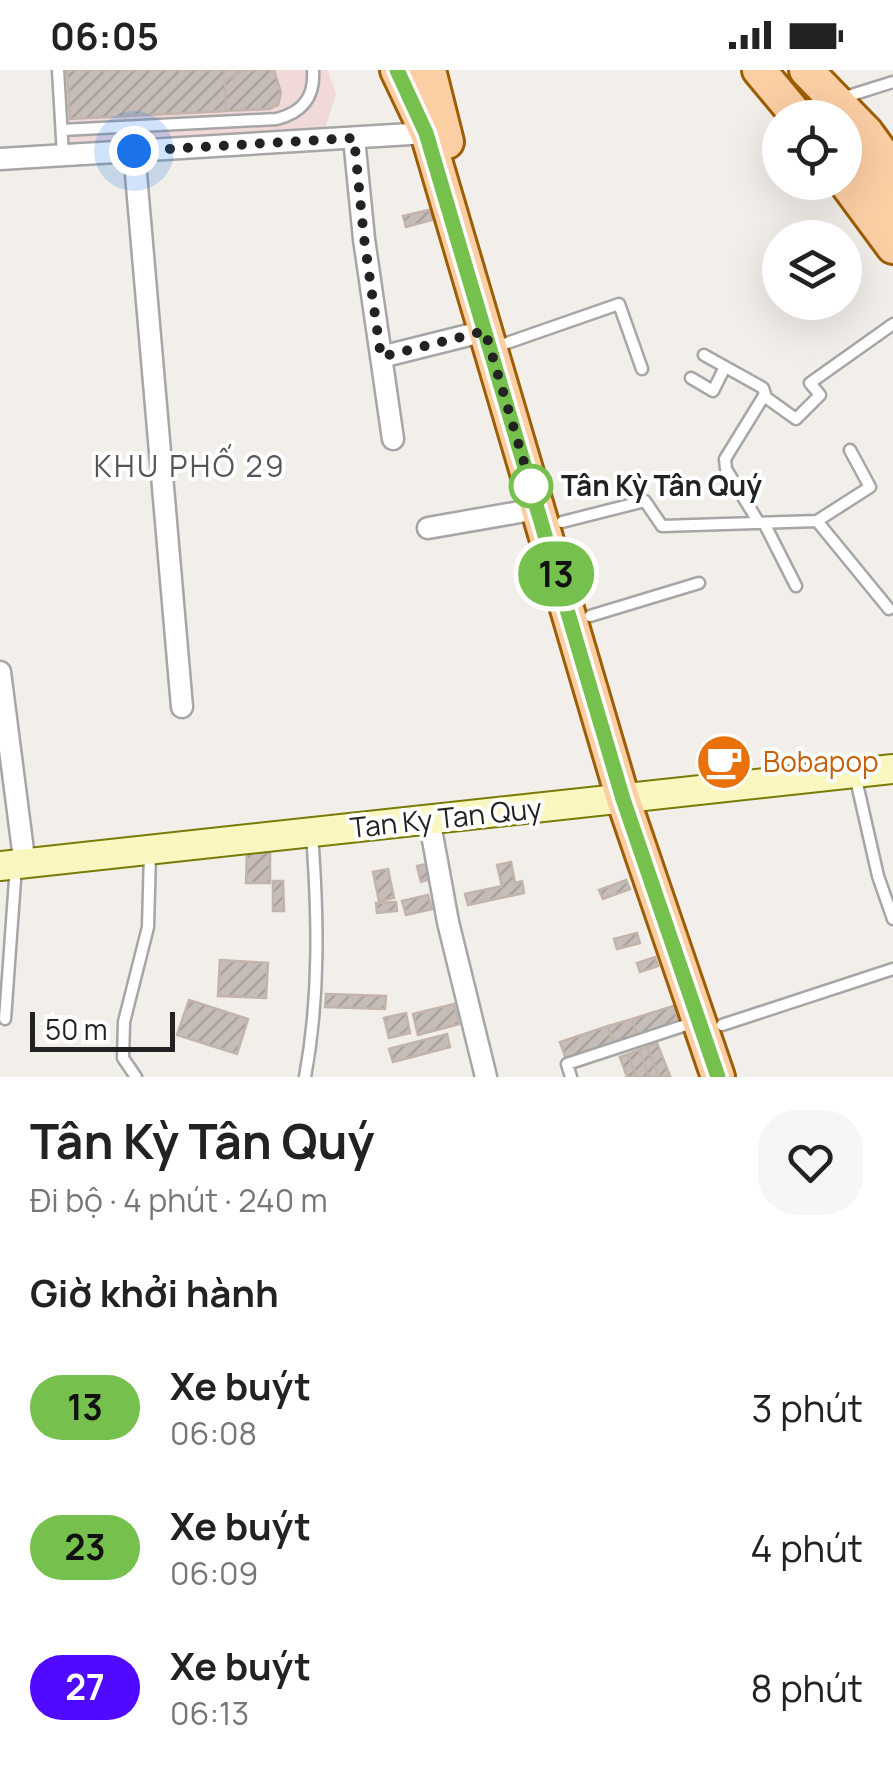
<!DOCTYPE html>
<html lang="vi">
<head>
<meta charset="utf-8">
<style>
  body { margin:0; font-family:Manrope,sans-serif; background:#f6f6f6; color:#222; height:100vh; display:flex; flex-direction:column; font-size:38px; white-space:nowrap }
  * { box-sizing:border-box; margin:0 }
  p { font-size:32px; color:#767676 }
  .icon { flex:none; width:55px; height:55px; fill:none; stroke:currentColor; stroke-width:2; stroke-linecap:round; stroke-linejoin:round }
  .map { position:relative; height:1007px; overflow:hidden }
  .details { display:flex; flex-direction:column; background:#fff; flex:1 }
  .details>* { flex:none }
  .badge { padding:0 20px; border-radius:32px; font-size:35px; line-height:65px }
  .tools { position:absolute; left:762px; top:30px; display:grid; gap:20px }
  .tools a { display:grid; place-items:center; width:100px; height:100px; border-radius:50%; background:#fff; box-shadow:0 10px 40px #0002; font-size:50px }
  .scale { position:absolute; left:30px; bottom:25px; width:145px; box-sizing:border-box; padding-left:10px; border:5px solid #222; border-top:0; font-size:28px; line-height:35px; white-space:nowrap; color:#222; -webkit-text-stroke:8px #fff; paint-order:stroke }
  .you { position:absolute; width:50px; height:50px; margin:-25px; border:8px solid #fff; border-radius:50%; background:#1a73e8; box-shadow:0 0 0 15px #1a73e833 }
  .map>.badge { position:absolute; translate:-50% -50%; box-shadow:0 0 0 5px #fff }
  h2 { padding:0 30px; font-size:38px; line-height:90px }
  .round { display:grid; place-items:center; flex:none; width:105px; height:105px; border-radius:40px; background:#f6f6f6 }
  .summary { display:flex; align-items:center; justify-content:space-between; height:170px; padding:0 30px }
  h1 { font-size:48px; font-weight:700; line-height:75px }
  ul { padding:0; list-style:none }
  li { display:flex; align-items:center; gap:30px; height:140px; padding:0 30px }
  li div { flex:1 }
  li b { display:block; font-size:38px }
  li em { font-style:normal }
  li .badge { min-width:110px; font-weight:700; text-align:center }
  .status { display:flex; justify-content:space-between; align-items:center; height:70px; padding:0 50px; background:#fff; direction:ltr }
  .status svg { height:28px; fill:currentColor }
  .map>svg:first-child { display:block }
  .commercial { fill:#f1d9da }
  .building { fill:url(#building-hatch); stroke:#c3b4ab; stroke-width:2.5 }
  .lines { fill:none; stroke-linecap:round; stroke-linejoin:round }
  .lane-casing { stroke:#a6a6a6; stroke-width:15 }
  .street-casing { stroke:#a6a6a6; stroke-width:25 }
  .secondary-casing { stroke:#787b06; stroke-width:32 }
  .primary-casing { stroke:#9d5d02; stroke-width:38 }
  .lane { stroke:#fff; stroke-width:10 }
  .street { stroke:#fff; stroke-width:20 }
  .secondary { stroke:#f9f7bf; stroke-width:28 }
  .primary { stroke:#fbcea4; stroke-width:32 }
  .line-casing { stroke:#fff; stroke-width:22 }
  .line { stroke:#76c04d; stroke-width:15 }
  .walk { stroke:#222; stroke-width:10; stroke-dasharray:0 18 }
  .stop-dot { fill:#fff; stroke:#76c04d; stroke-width:5 }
  .labels { text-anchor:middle; stroke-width:8; stroke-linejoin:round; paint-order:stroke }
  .stop-label { font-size:28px; font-weight:bold; fill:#222; stroke:#fff; text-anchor:start }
  .food-label { font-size:28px; fill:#c56008; stroke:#fff; text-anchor:start }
  .street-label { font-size:28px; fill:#222; stroke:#fff }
  .neighbourhood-label { font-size:30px; letter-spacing:2.5px; fill:#555; stroke:#fff }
</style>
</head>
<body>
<div class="status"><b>06:05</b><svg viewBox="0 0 49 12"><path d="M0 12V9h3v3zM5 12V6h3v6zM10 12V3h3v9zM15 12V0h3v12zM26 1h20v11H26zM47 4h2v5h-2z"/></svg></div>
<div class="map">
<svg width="893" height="1007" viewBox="0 0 893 1007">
  <defs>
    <pattern id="building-hatch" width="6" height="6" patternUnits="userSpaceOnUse" patternTransform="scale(2.5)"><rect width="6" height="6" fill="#c6bdb8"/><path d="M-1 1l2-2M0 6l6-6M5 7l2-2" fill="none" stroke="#aaa29e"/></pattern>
  </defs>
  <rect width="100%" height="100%" fill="#f2eee9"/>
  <path class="commercial" d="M51,0H328L336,24L324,61L55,74Z"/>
  <path class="building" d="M67,0H244L225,11L226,41L70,49Z
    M244,0H274L281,23L278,35L269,39L226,41L225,11Z
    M429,140L432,150L406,157L403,146Z
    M247,779L270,780V813H246Z
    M511,792L515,813L522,811L524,823L468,835L465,824L502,816L497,795Z
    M427,794L431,809L421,812L417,796Z
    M388,799L394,828L379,831L373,802Z
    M626,810L630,819L603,829L599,820Z
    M273,811H283L284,841H273Z
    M428,825L432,839L406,845L402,831Z
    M396,832L397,841L377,843L376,833Z
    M637,863L640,873L617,879L614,869Z
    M655,887L658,896L640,902L637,893Z
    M220,890L268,893L266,928L218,926Z
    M326,924L386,926L385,939L325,937Z
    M189,930L248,949L237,984L177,965Z
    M454,934L459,954L418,965L413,944Z
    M673,936L679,952L638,968L632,949Z
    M406,943L410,963L389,968L384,948Z
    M632,949L638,968L616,977L608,956Z
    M608,956L614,976L567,992L560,972Z
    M447,964L450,977L393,992L389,979Z
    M657,973L670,1006L669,1007H659L647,977Z
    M647,977L659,1007H649L639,980Z
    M639,980L649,1007H637L628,984Z
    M628,984L637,1007H627L620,987Z"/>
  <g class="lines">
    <g class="lane-casing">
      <path id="lane" d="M58,0L63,85
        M842,28L893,12
        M62,60L277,49C303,42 315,27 313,0
        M507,273L619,234L642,299
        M704,285L763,318L765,324L725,389L726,399L759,453
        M691,308L713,321L725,297
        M764,326L796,349L820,325L810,313L893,254
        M817,451L889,539
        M562,452L645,431L662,456L817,451L870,417L850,380
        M764,453L796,516
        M590,546L699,513
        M855,705L878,806L893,849
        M5,949L16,796
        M722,955L893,899
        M136,1007L123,988L124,952L148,857L150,783
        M305,1007C320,926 318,846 312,764
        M571,1007L567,994L692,953"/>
    </g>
    <g class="street-casing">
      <path id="street" d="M354,68L364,169L393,369
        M134,81L182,637
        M0,89L427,63
        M381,287L485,261
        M428,458L537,439
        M0,602L25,796
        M429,748L448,852L486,1007"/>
    </g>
    <g class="secondary-casing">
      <path id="secondary" d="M0,796L893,699"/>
    </g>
    <g class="primary-casing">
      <path id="primary" d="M397,0L427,63L623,729L718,1007
        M429,0L447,72
        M759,0L799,48
        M806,0L867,63L893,99
        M845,75L893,136
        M845,112L893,177"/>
    </g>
    <use href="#lane" class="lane"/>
    <use href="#street" class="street"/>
    <use href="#secondary" class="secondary"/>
    <use href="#primary" class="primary"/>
  </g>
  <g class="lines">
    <g class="line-casing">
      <path id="line" d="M397,0L426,63L623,729L718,1007"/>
    </g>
    <use href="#line" class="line"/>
    <path class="walk" d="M134,81L354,68L364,168L381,287L485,261L531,416"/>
  </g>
  <defs>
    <g id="cafe-disc" transform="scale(2.875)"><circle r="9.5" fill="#e8710a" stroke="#fff"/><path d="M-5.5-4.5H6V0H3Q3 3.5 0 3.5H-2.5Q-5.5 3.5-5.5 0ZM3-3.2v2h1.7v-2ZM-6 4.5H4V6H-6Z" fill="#fff"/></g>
  </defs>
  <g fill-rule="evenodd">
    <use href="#cafe-disc" x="724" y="692"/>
  </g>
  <circle class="stop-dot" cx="531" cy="416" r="20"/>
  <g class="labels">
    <g class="stop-label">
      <text x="561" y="426">Tân Kỳ Tân Quý</text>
    </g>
    <g class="food-label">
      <text x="763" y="702">Bobapop</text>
    </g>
    <g class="street-label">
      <text transform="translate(446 748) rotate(-6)" y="10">Tan Ky Tan Quy</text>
    </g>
    <g class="neighbourhood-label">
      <text x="190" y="407">KHU PHỐ 29</text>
    </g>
  </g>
</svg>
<div class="tools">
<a><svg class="icon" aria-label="locate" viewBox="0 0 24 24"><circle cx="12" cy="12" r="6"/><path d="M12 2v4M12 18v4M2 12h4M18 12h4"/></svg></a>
<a><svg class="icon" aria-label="layers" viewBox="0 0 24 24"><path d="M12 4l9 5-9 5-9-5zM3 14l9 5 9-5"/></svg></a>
</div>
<div class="scale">50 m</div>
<div class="you" style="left:134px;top:81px"></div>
<b class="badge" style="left:556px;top:504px;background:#76c04d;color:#111">13</b>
</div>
<section class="details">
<div class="summary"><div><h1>Tân Kỳ Tân Quý</h1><p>Đi bộ · 4 phút · 240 m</p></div><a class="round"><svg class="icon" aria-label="heart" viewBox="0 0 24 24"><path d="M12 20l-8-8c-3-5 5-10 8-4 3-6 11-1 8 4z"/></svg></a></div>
<h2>Giờ khởi hành</h2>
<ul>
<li><span class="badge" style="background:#76c04d;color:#111">13</span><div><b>Xe buýt</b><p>06:08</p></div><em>3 phút</em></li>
<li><span class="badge" style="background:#76c04d;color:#111">23</span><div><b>Xe buýt</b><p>06:09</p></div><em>4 phút</em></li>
<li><span class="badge" style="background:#4f0aff;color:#fff">27</span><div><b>Xe buýt</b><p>06:13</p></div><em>8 phút</em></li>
</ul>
</section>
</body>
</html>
